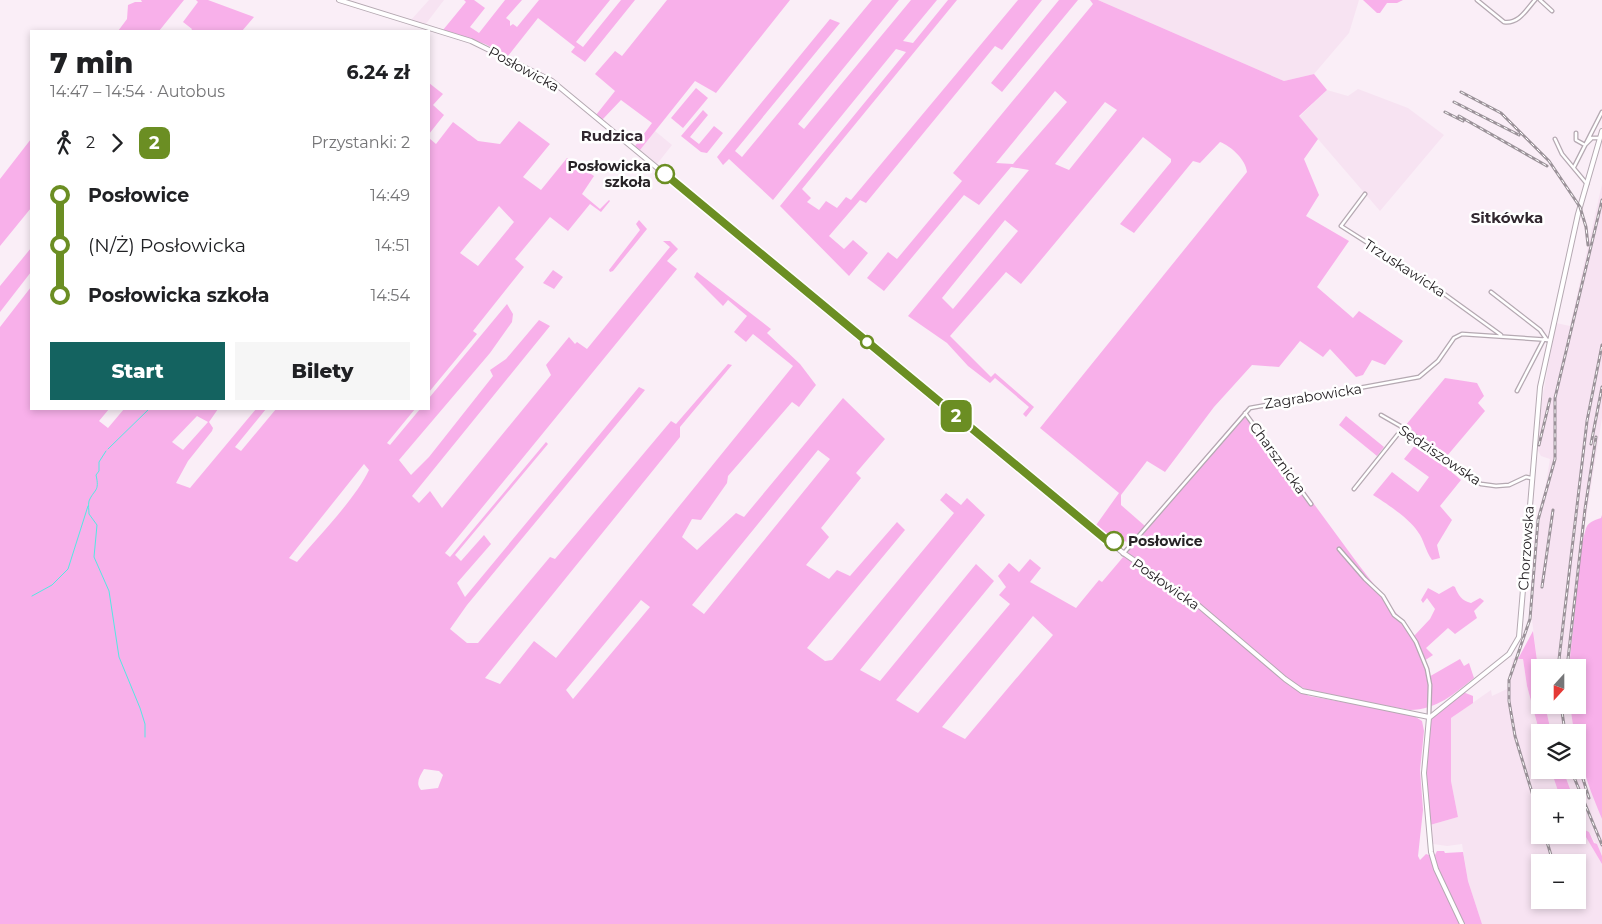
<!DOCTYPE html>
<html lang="pl">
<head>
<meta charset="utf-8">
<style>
  body { margin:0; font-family:Montserrat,sans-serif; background:#f6f6f6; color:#202124; height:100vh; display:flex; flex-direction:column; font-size:19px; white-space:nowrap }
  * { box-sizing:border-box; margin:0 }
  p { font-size:16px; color:#757577 }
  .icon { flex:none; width:28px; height:28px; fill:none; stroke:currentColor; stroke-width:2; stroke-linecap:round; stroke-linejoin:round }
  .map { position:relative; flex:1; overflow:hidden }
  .sheet { position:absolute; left:30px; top:30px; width:400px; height:380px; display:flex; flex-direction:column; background:#fff; border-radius:0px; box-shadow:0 2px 8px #0003 }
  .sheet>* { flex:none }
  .badge { padding:0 10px; border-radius:8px; font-size:18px; line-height:32px }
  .needle { width:32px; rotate:201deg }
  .tools { position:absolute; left:1531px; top:659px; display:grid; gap:10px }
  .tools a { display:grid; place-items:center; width:55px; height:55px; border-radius:0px; background:#fff; box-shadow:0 2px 8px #0003; font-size:25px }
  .map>.badge { position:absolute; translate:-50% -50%; box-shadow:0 0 0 2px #fff }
  .legs { display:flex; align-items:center; gap:8px; height:55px; padding:0 20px; font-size:16px }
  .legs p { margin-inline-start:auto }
  .head { display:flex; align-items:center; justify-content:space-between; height:85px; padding:0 20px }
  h1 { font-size:28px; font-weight:800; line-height:38px }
  .action { display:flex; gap:10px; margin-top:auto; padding:10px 20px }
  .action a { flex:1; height:58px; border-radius:0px; background:#146360; color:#fff; font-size:20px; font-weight:800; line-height:58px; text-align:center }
  .action a+a { background:#f6f6f6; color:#202124 }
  ul { padding:0 20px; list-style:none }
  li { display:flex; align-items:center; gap:18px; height:50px; font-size:19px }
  li i { display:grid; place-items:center; width:8px; height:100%; margin:0 6px; background:currentColor }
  li i::after { content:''; width:12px; height:12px; margin:-6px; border:4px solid; border-radius:50%; background:#fff }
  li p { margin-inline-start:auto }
  li:first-child i { background:linear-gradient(#0000 50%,currentColor 0) }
  li:last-child i { background:linear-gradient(currentColor 50%,#0000 0) }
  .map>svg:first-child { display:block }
  .built { fill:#f7e3f2; fill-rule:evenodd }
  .green { fill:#f8b0ea; fill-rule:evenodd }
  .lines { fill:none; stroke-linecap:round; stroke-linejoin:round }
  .stream { stroke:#54e8e2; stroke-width:1 }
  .street-casing { stroke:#b5a9b2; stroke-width:5 }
  .secondary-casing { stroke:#b5a9b2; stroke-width:6 }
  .street { stroke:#fff; stroke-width:2.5 }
  .secondary { stroke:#fff; stroke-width:4 }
  .rail-casing { stroke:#9b9299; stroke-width:3 }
  .rail { stroke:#fff; stroke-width:1; stroke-dasharray:4; stroke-linecap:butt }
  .line-1-casing { stroke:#fff; stroke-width:11 }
  .line-1 { stroke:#6b8e23; stroke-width:8 }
  .stop-1-dot { fill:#fff; stroke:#6b8e23; stroke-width:2.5 }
  .labels { text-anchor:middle; stroke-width:5; stroke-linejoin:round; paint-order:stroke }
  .street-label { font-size:14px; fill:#272326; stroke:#fff }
  .stop-label { font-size:14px; font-weight:bold; fill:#272326; stroke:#fff; text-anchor:end }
  .neighbourhood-label { font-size:15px; font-weight:bold; fill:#322830; stroke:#fff }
</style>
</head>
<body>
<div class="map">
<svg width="1602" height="924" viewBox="0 0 1602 924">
  <rect width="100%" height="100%" fill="#faeef7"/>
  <path class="built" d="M429,0H444L425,25L411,20Z
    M1098,0H1359L1349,33L1314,74L1284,81Z
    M1358,89L1408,108L1444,135L1380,211L1299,117L1327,90L1348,96Z
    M655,131L672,145L657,164L640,150Z
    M1602,184V418L1577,574L1569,667L1540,668V683L1530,604L1538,513L1545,489L1550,459L1541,456L1536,447L1538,422L1556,323L1570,326Z
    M1513,658L1523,659L1527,686L1540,734V770H1551L1560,797L1540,798V835H1578V827L1580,826L1602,864V924H1482L1468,881L1462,844L1447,846L1433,844L1430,825L1458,817L1451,781V718L1491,690L1492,696L1507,689ZM1540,862H1578V900H1540Z
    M1545,705H1570L1574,732H1551Z
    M1578,746L1582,765L1602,819V856L1589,832L1585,830L1578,810V798L1573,797L1563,770H1578Z"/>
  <path class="green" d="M141,0H184L159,31H118L127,19L128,5L135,2H142Z
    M196,0H208L254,17L242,31H191L192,29L183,22L198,2Z
    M464,0H474L485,8L470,27L479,33L505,0H522L506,18L510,21V26L513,24L517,27L539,0H610L576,42L583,47L621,0H635L585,62L571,52L575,47L538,18L508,56L485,44L443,30L466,2Z
    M667,0H790L716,93L695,81L640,150L635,146L652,123L621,100L602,120L596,115L615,91L595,74L615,51L622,56Z
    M872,0H899L798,124L804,129L911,0H937L903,41L913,43L948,0H957L802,189L811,198L807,202L819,210L826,201L837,208L846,197L851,200L1018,0H1042L1002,50L995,46L866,203L860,200L829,236L844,249L853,240L868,253L849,276L780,206L906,52L896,49L773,200L729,159L723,165L717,157L830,19L840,23L735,151L742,157Z
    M1059,0H1078L1002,92L991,83Z
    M1090,0H1098L1284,81L1314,74L1327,90L1299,116L1318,139L1304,159L1319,195L1306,216L1349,241L1317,287L1353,318L1359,311L1403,341L1385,365L1372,360L1363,375L1356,377L1330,349L1323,357L1300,341L1279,367L1252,365L1214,407L1165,472L1147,461L1121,495V505L1145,526L1245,410L1358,564L1414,636L1430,619L1435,609L1427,598L1423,603L1421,600L1428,588L1439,594L1453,586L1455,587C1458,595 1462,601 1471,603L1480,598L1484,601L1474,611L1477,618L1455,634L1448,628L1426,648L1433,655L1424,661L1428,669L1427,678L1460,659L1464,666L1469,663L1474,678C1455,693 1437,710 1410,710L1315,693L1292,683L1221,622L1127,554L1134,540L1130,544L1120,538L1105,536L1094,528L1119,493L1040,428L1247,172C1246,160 1231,146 1220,142L1200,163L1193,161L1134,233L1120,224L1171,162V159L1143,137L1021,284L1006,272L950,336L991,377L995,373L1034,407L1026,417L1023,414L1029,407L995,378L990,383L968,366L947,343L908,316L1029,170L1011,167L979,205L964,195L884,291L867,278L888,252L897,259L962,181L953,173L1093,4ZM1055,91L1067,102L1013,164L996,163ZM1105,102L1117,110L1069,170L1055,164ZM1005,220L1018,231L953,309L942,298Z
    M1363,0H1403L1397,3H1387L1380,13H1377Z
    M429,83L443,94L433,105L444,115L429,134Z
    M696,88L708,98L683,128L671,118Z
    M703,110L708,115L690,137L699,144L714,126L723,133L707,153L701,152L681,136Z
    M519,121L550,144L523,177L541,190L567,158L594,176L582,194L600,209L609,200L610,201L601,212L590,204L568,231L550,217L515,259L524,267L473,331L477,334L429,392V138L436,144L453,122L478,141L500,144ZM499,206L514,222L478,266L460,253Z
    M31,139V208L0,246V179Z
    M639,220L647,229L613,271L610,272L609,270L640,230L636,224Z
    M663,241H670L678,249L667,261L677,269L445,553L450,557L546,442L548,444L455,555L461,561L484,535L491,544L457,583L465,597L639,387L645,390L467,605L450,629L467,643H478L550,557L555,559L671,421L676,424L728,364L732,365L680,427V437L485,678L500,684L534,641L556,658L793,366L753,334L746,342L734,332L747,316L728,300L723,306L694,277L697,272L771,329L767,333L800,364L816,385L799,407L792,402L728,476L727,483L701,520L692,519L682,537L697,550L736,513L744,517L843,398L885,439L856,473L861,478L821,528L829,537L806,565L829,579L837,570L850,576L897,522L905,530L807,648L825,661L832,660L954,513L940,500L946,493L961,505L967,498L985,515L860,670L880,681L976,564L994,581L896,700L918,713L1010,604L999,595L1006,587L998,576L1009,563L1019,572L1030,559L1041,568L1030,582L1076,608L1099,580L1102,582L1124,556L1190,601L1290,686L1309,696L1411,714L1422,721L1424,731L1420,770L1423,810L1418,856L1420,860L1426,854L1429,855L1461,924H0V327L31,287V409H109L99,421L108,428L124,409H218L209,422L213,428L212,431L188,461L176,483L190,488L256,409H266L235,447L241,451L276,409H415L387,443L390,445L420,409H429V398L507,304L513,314L512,322L490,353L399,460L411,475L429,457L493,376L490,370L506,359L539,320L550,326L412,496L419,503L430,491L442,508L551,375L546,365L569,337L575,344L577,342L587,349L670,247ZM197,416L208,422L183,450L172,442ZM818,450L830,459L704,614L692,605ZM364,464L369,470C356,498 317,538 297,562L289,558ZM641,600L650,607L573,699L566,690ZM1033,616L1053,635L965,739L942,727ZM424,769L439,771L443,775L438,788L421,790C415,783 420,776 424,769Z
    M31,248V272L0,312V286Z
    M553,270L563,277L554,289L543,283Z
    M1445,378L1477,383L1484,396L1478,403L1485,411L1441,463L1461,480L1440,506L1452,520L1437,545L1440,558L1432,560C1425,550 1424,540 1418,532C1410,519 1386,503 1373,495L1392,472L1418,492L1429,477L1404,459L1420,439L1405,426Z
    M1346,416L1384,447L1377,456L1339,425Z
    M1602,515V819C1591,792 1578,762 1578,732H1574L1570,705H1578V668L1569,667L1582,542C1588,526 1583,524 1601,518Z
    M1533,631L1540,683V705H1545L1551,732L1540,734L1527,686L1523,659H1518Z
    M1463,692L1473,696V703L1451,718V781L1458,817L1430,825C1428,805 1422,732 1433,717C1441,707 1454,700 1463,692Z
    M1551,770H1563L1573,797H1560Z
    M1578,810L1585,830L1589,832L1594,843L1597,844L1602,856V864L1580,827H1578Z
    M1437,851H1444L1445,853L1463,852L1468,881L1482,924H1463L1433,859Z"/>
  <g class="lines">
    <path class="stream" d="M108,449L149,409
      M106,451L99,462V471L96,475C100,492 94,489 89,501C88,505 89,510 89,514L97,525L94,557L109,591L119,657L140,708L145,724V737
      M32,596L52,585L68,569L88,506"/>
    <g class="street-casing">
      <path id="street" d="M1477,0L1504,22C1519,24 1526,10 1535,0
        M1540,0L1552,11
        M1576,133V140L1585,145L1591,139
        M1589,138H1600
        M1555,139L1562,154L1587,184
        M1574,167L1602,112
        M1365,194L1341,226L1418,275L1501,335
        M1491,292L1540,330L1547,340
        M1517,391L1544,339
        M1245,413L1311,504
        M1381,415L1409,431L1452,467L1481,484L1496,486L1509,485L1526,477L1531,478
        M1354,489L1402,429
        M1339,549L1365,579L1383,596L1394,615L1403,622L1416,642L1427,669L1430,685L1429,716
        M1123,554L1250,408L1419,377L1438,361L1454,338L1462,334L1550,340"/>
    </g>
    <g class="secondary-casing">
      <path id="secondary" d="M339,0L471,41L552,81L1122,552L1198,605L1285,679L1302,691L1429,717
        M1462,924L1436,869L1431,852L1424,773L1429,718L1509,654L1519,637L1540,387L1578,214L1602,131"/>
    </g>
    <use href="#street" class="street"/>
    <use href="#secondary" class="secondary"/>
    <g class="rail-casing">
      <path id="rail" d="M1461,92L1501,113L1549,161L1580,207L1586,227L1588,245
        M1454,102L1519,135
        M1445,112L1463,121
        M1459,116L1547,166
        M1591,444L1602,387
        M1539,445L1550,399
        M1542,587L1553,510
        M1558,668L1587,421L1602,345
        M1567,668L1585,509L1596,437
        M1561,705L1565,732
        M1578,763L1589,798
        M1571,770L1602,845
        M1540,819L1515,736L1509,701V680L1530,619L1538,520L1555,459V398L1602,200
        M1545,835L1553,862"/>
    </g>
    <use href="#rail" class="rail"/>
  </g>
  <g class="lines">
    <g class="line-1-casing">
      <path id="line-1" d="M665,174L1110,543L1114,541"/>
    </g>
    <use href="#line-1" class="line-1"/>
  </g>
  <g class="stop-1-dot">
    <circle cx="665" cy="174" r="9"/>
    <circle cx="867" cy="342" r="6"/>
    <circle cx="1114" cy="541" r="9"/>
  </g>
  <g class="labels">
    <g class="street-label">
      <text transform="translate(524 69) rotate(29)" y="5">Posłowicka</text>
      <text transform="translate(1405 268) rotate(33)" y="5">Trzuskawicka</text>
      <text transform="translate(1313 396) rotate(-9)" y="5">Zagrabowicka</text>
      <text transform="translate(1440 455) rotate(34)" y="5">Sędziszowska</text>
      <text transform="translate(1278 458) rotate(54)" y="5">Charsznicka</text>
      <text transform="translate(1526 548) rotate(-86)" y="5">Chorzowska</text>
      <text transform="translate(1166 584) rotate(35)" y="5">Posłowicka</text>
    </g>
    <g class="stop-label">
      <text x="651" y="171">Posłowicka<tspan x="651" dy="16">szkoła</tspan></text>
      <text x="1128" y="546" text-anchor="start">Posłowice</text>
    </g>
    <g class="neighbourhood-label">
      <text x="612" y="141">Rudzica</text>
      <text x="1507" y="223">Sitkówka</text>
    </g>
  </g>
</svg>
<div class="tools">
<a><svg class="needle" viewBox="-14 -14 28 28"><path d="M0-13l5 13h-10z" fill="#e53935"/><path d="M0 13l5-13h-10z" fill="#757577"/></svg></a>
<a><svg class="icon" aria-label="layers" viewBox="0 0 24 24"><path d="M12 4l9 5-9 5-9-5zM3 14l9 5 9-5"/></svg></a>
<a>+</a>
<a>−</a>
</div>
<b class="badge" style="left:956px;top:416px;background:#6b8e23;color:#fff">2</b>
<section class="sheet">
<div class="head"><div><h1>7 min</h1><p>14:47 – 14:54 · Autobus</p></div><b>6.24 zł</b></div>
<div class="legs"><svg class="icon" aria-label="walk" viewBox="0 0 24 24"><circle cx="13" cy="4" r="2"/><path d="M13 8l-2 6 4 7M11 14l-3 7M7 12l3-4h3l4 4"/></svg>2<svg class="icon" aria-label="forward" viewBox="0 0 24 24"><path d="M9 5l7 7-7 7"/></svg><b class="badge" style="background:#6b8e23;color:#fff">2</b><p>Przystanki: 2</p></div>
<ul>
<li><i style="color:#6b8e23"></i><b>Posłowice</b><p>14:49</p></li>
<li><i style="color:#6b8e23"></i><span>(N/Ż) Posłowicka</span><p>14:51</p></li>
<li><i style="color:#6b8e23"></i><b>Posłowicka szkoła</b><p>14:54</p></li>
</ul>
<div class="action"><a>Start</a><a>Bilety</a></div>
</section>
</div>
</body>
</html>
